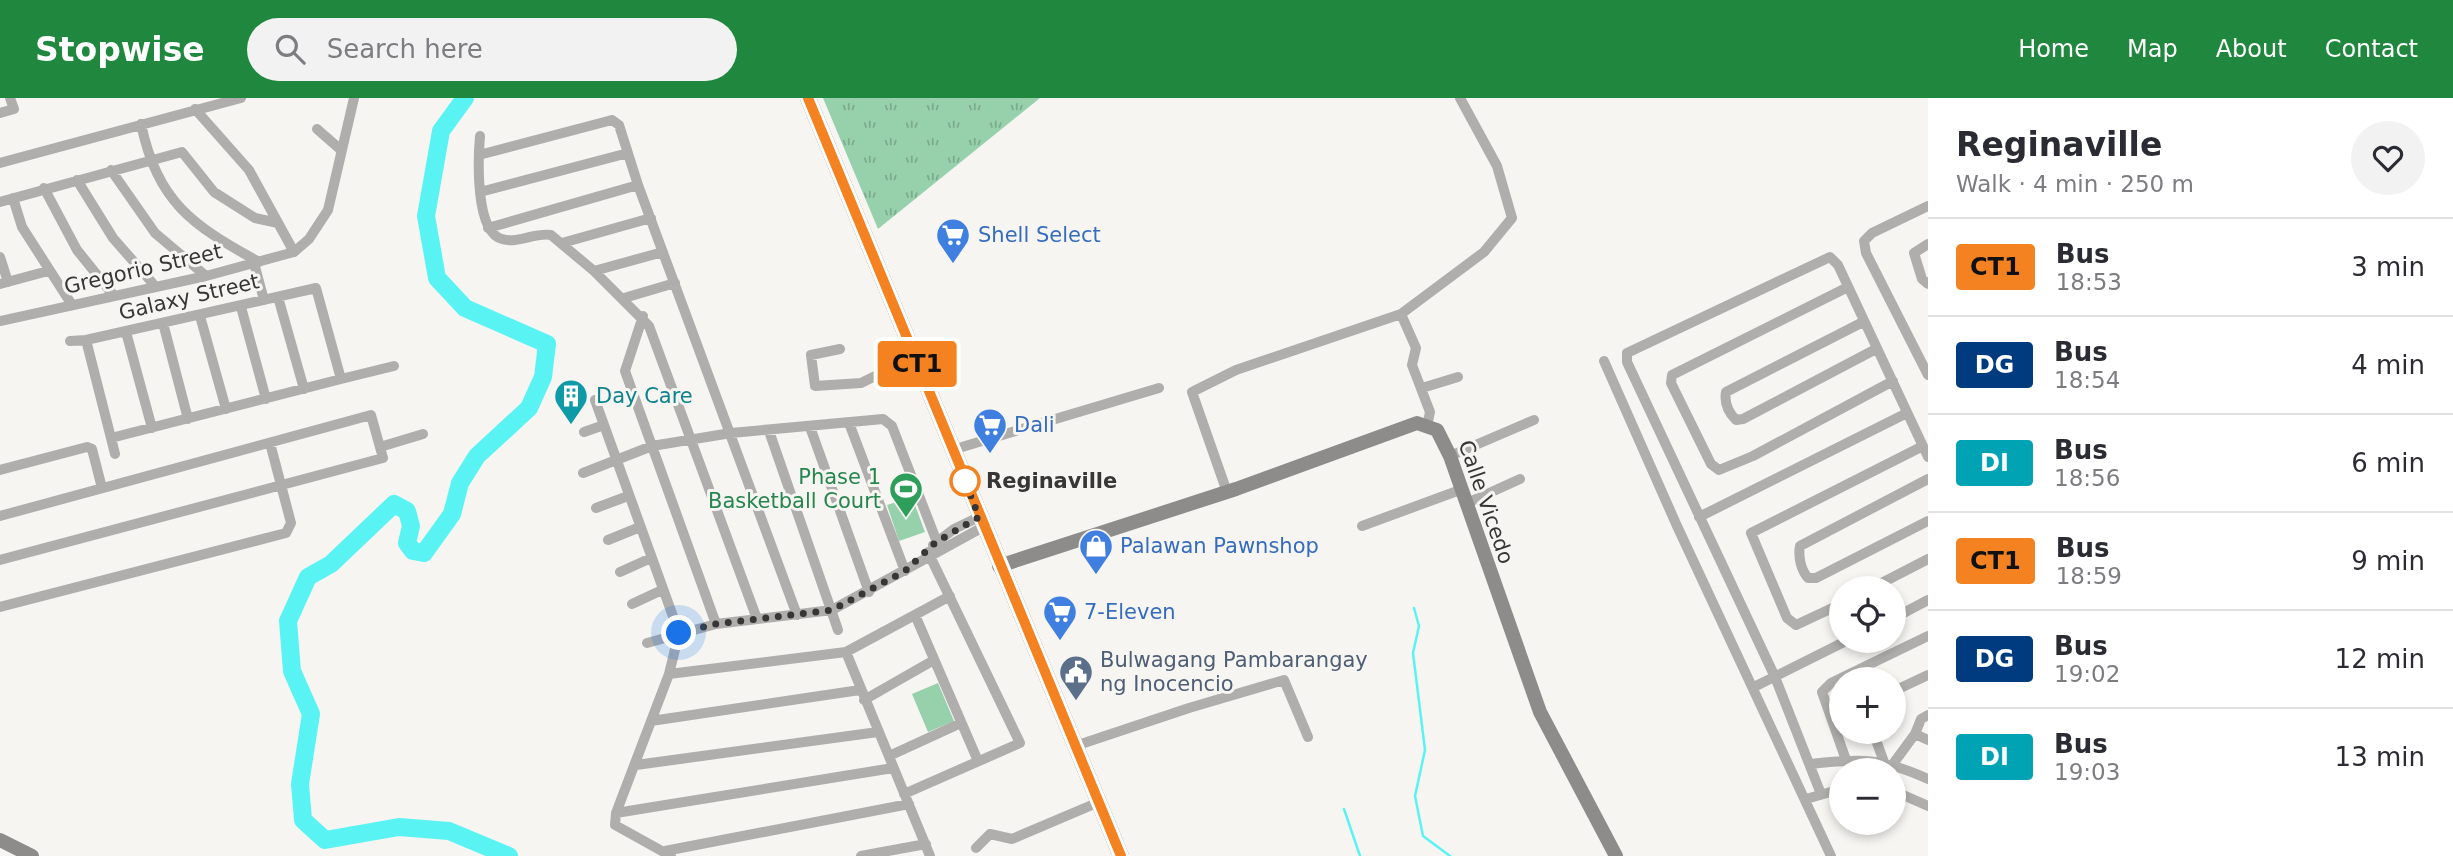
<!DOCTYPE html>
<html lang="en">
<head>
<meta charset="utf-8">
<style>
  body { margin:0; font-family:"DejaVu Sans",sans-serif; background:#f2f2f3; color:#2b2b33; height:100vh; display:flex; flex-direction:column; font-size:26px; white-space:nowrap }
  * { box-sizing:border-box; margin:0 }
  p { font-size:23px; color:#7c7c81 }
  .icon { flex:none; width:38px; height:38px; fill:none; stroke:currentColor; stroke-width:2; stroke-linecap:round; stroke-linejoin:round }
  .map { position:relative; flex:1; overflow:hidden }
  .side { display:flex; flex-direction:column; background:#fff; width:525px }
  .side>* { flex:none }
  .badge { padding:0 14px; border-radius:5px; font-size:24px; line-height:46px }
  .controls { position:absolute; left:1829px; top:478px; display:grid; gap:14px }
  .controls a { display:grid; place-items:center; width:77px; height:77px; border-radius:50%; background:#fff; box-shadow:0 4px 10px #0003; font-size:35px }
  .you { position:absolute; width:35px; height:35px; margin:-18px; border:5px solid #fff; border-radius:50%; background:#1a73e8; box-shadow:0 0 0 10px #1a73e833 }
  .map>.badge { position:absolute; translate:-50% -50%; box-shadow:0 0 0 4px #fff }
  .round { display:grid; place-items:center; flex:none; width:74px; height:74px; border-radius:37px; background:#f2f2f3 }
  .headline { display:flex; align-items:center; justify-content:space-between; height:119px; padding:0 28px }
  h1 { font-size:33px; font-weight:800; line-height:52px }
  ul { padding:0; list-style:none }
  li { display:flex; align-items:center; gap:21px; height:98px; padding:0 28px; border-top:2px solid #e1e1e2 }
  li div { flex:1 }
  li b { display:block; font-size:26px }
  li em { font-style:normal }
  li .badge { min-width:77px; font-weight:700; text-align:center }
  header { display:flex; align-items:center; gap:42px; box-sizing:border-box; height:98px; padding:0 35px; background:#20883e; color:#fff }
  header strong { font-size:33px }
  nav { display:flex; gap:38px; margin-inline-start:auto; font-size:24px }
  .search { width:490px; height:63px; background:#f2f2f3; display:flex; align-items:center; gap:18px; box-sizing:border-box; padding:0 24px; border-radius:38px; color:#7c7c81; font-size:26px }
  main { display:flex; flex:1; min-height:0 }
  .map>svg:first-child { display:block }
  .grass { fill:url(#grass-tufts) }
  .pitch { fill:#97d1ac }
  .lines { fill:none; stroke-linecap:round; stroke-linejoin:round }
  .stream { stroke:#5af3f4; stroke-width:2.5 }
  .river { stroke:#5af3f4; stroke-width:18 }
  .street { stroke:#afaead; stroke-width:10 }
  .secondary { stroke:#8e8c8b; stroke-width:14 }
  .primary { stroke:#767372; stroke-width:16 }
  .line-casing { stroke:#fff; stroke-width:16 }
  .line { stroke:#f58220; stroke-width:10 }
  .walk { stroke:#373635; stroke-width:7; stroke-dasharray:0 12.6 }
  .stop-dot { fill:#fff; stroke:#f58220; stroke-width:3.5 }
  .labels { text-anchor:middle; stroke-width:6; stroke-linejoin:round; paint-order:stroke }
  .shop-label { font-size:21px; fill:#366cbe; stroke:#f6f5f2; text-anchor:start }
  .street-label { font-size:21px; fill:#373635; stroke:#f6f5f2 }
  .culture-label { font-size:21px; fill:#0d838f; stroke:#f6f5f2; text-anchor:start }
  .leisure-label { font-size:21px; fill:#27864d; stroke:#f6f5f2; text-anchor:end }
  .stop-label { font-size:21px; font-weight:bold; fill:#373635; stroke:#f6f5f2; text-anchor:start }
  .service-label { font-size:21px; fill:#4e5e75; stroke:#f6f5f2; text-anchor:start }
</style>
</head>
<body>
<header>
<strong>Stopwise</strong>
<div class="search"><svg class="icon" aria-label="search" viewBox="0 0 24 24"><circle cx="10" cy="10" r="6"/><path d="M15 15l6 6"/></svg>Search here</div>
<nav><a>Home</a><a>Map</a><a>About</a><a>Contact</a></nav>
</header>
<main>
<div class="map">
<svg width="1928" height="758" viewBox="0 0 1928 758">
  <defs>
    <pattern id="grass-tufts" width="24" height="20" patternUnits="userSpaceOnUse" patternTransform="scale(1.75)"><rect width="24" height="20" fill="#97d1ac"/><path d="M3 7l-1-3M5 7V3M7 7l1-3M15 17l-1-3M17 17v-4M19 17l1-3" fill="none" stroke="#7caa8d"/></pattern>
  </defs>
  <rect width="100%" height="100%" fill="#f6f5f2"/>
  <path class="grass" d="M823,0H1040L878,131Z"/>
  <path class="pitch" d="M912,399L925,434L899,443L887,407Z
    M938,585L954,623L928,634L912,596Z"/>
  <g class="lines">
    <path class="stream" d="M1414,510L1419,528L1413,555L1425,652L1415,698L1423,738L1450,758
      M1344,711L1360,758"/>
    <path class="river" d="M465,0L441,33L426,118L437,180L465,210L547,246L543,279L529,310L477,358L460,385L452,416L424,455L413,453L407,445L411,428L407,413L394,406L331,466L308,479L288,523L292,573L311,616L300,686L303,722L325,742L399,729L449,733L509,758"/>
    <path class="street" d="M195,11L249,72L294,154
      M0,15L14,11L10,0
      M141,26C158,105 192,127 259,164
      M317,31L341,52
      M480,38C478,61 475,134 502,141C518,146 535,134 551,137L594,173L649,228L757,521
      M479,57L612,22L619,27L638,87L797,517
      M0,65L241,0
      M111,72L155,135L206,178
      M77,82L113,140L155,188
      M44,90L77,152L114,198
      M480,94L628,55
      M13,100L22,129L72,207
      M0,104L182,54L214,94L255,120L278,125
      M1928,108L1872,135L1864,143L1866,155L1928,277
      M488,130L638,87
      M562,145L651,120
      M1928,146L1914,155L1922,181L1928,186
      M0,159L8,184
      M254,165L264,202
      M594,173L663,154
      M0,186L48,173
      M1848,189L1672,277L1671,285L1711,366L1719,372L1753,358L1893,283
      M278,199L304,291
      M624,200L675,185
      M241,209L266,301
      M1401,216L1484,154L1512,120L1497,68L1460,0
      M200,218L226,311
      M643,218L625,273L716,526
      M0,223L206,178L294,154L309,141L328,112L354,0
      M1863,224L1726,294C1724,305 1729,315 1736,322L1743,321L1876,251
      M163,225L188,321
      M126,234L152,330
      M86,242L111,340
      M70,243L86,242L316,190L341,281L111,340L115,356
      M840,251L811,257L815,288L861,285L914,259
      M1604,263L1677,428L1831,758
      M341,281L394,268
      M1422,290L1458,279
      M595,302L679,535L669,576L616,715L615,727L671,758
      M849,325L905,473
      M810,329L869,494
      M769,333L838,532
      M584,334L604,327
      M380,349L423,336
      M952,352L1159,290
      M1450,358L1534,322
      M0,372L87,349L92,351L102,390
      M583,375L652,348L731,335L883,321L892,328L940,452
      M1928,381L1800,448C1798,459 1801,472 1808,480H1816L1928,423
      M1227,394L1192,294L1236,272L1401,216L1416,250L1412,267L1430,314L1427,328
      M1465,406L1520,381
      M596,410L628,398
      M0,418L371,317L383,360L0,462
      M1699,419L1907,315
      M1362,428L1460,392
      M608,442L640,429
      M933,447L954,431L979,419
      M620,474L651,460
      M1872,490L1928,461
      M632,506L662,492
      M1841,506L1796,527L1787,520L1751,435L1923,348
      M0,509L286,435L291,425L270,345
      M915,517L978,663
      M1894,520L1928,502
      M647,545L716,526L832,512L983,429
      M846,554L930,758
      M669,576L846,554L950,498
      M1754,589L1848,542
      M1894,593L1928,577
      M864,602L934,562
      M651,623L860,592
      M1873,634L1884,664
      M1915,636L1928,642
      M1075,648L1189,610L1284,582L1308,639
      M889,658L961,625
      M1846,662L1822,594L1831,585L1928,538
      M1811,666C1862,660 1881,660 1928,681
      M1893,666L1915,636L1921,621L1928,617
      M636,667L878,634
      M1894,693L1928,708
      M904,696L1020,645L928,454
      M1821,696L1775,579L1627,264V255L1830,159L1838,167L1928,359
      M1806,701L1841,691
      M616,715L893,670
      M976,750L990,736L1012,741L1099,704
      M665,753L909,706
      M861,758L926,746"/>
    <path class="secondary" d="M999,468L1236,391L1417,325L1437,332L1450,358L1540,614L1616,758
      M0,742L32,758"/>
    <path class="primary" d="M808,0L1121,758"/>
  </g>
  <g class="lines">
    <g class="line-casing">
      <path id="line" d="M808,0L1121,758"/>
    </g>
    <use href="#line" class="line"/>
    <path class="walk" d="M679,535L716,526L832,512L905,473L936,444L979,419L965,383"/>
  </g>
  <defs>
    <g id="supermarket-pin" transform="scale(1.75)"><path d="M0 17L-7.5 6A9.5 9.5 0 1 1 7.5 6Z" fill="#3f7fe0" stroke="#f6f5f2"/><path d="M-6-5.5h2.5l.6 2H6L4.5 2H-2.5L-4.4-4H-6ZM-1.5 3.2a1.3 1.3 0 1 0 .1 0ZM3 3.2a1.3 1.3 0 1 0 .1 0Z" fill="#fff"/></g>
    <g id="building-pin" transform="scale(1.75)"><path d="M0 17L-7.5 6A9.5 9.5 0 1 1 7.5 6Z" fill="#0f9aa8" stroke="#f6f5f2"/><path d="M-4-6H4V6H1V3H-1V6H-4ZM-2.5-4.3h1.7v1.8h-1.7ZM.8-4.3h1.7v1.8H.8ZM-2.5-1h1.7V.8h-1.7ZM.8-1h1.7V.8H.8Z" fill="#fff"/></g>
    <g id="stadium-pin" transform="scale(1.75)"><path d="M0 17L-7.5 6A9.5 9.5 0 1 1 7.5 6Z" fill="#2e9e5b" stroke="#f6f5f2"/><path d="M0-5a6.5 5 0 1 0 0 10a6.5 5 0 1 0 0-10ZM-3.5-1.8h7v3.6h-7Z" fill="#fff"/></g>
    <g id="shop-pin" transform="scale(1.75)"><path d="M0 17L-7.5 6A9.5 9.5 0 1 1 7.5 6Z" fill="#3f7fe0" stroke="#f6f5f2"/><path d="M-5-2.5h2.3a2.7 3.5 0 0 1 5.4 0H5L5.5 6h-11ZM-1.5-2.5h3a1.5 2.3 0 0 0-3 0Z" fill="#fff"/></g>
    <g id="civic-pin" transform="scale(1.75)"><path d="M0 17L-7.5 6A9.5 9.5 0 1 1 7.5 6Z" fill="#5c6f8a" stroke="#f6f5f2"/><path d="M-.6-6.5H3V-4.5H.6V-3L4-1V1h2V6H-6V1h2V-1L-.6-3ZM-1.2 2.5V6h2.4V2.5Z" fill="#fff"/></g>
  </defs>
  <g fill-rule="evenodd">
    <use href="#supermarket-pin" x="953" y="137"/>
    <use href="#building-pin" x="571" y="298"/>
    <use href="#supermarket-pin" x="990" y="327"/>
    <use href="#stadium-pin" x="906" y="391"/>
    <use href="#shop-pin" x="1096" y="448"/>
    <use href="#supermarket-pin" x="1060" y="514"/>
    <use href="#civic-pin" x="1076" y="574"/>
  </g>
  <circle class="stop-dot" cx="965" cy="383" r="14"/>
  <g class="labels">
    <g class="shop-label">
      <text x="978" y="144">Shell Select</text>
      <text x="1014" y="334">Dali</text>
      <text x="1120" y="455">Palawan Pawnshop</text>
      <text x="1084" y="521">7-Eleven</text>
    </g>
    <g class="street-label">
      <text transform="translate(143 171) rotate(-13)" y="7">Gregorio Street</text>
      <text transform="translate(189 199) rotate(-13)" y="7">Galaxy Street</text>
      <text transform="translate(1486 404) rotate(71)" y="7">Calle Vicedo</text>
    </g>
    <g class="culture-label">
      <text x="596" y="305">Day Care</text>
    </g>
    <g class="leisure-label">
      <text x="881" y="386">Phase 1<tspan x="881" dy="24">Basketball Court</tspan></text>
    </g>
    <g class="stop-label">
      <text x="986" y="390">Reginaville</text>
    </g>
    <g class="service-label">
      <text x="1100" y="569">Bulwagang Pambarangay<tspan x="1100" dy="24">ng Inocencio</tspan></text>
    </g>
  </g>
</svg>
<div class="controls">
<a><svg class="icon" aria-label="locate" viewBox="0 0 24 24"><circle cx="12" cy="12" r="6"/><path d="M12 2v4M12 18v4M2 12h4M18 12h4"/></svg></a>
<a>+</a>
<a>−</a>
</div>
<div class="you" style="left:679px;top:535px"></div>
<b class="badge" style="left:917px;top:266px;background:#f58220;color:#111">CT1</b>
</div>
<section class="side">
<div class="headline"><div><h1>Reginaville</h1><p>Walk · 4 min · 250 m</p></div><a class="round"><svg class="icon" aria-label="heart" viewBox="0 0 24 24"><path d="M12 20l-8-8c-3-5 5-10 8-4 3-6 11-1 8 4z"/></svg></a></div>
<ul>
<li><span class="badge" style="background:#f58220;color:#111">CT1</span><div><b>Bus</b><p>18:53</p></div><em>3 min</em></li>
<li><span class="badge" style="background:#003b80;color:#fff">DG</span><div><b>Bus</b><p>18:54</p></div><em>4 min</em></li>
<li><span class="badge" style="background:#00a3b4;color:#fff">DI</span><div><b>Bus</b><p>18:56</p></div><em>6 min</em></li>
<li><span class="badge" style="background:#f58220;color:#111">CT1</span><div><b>Bus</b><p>18:59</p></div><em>9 min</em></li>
<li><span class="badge" style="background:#003b80;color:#fff">DG</span><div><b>Bus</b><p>19:02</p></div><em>12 min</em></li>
<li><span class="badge" style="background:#00a3b4;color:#fff">DI</span><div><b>Bus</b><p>19:03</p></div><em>13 min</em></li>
</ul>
</section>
</main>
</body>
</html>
